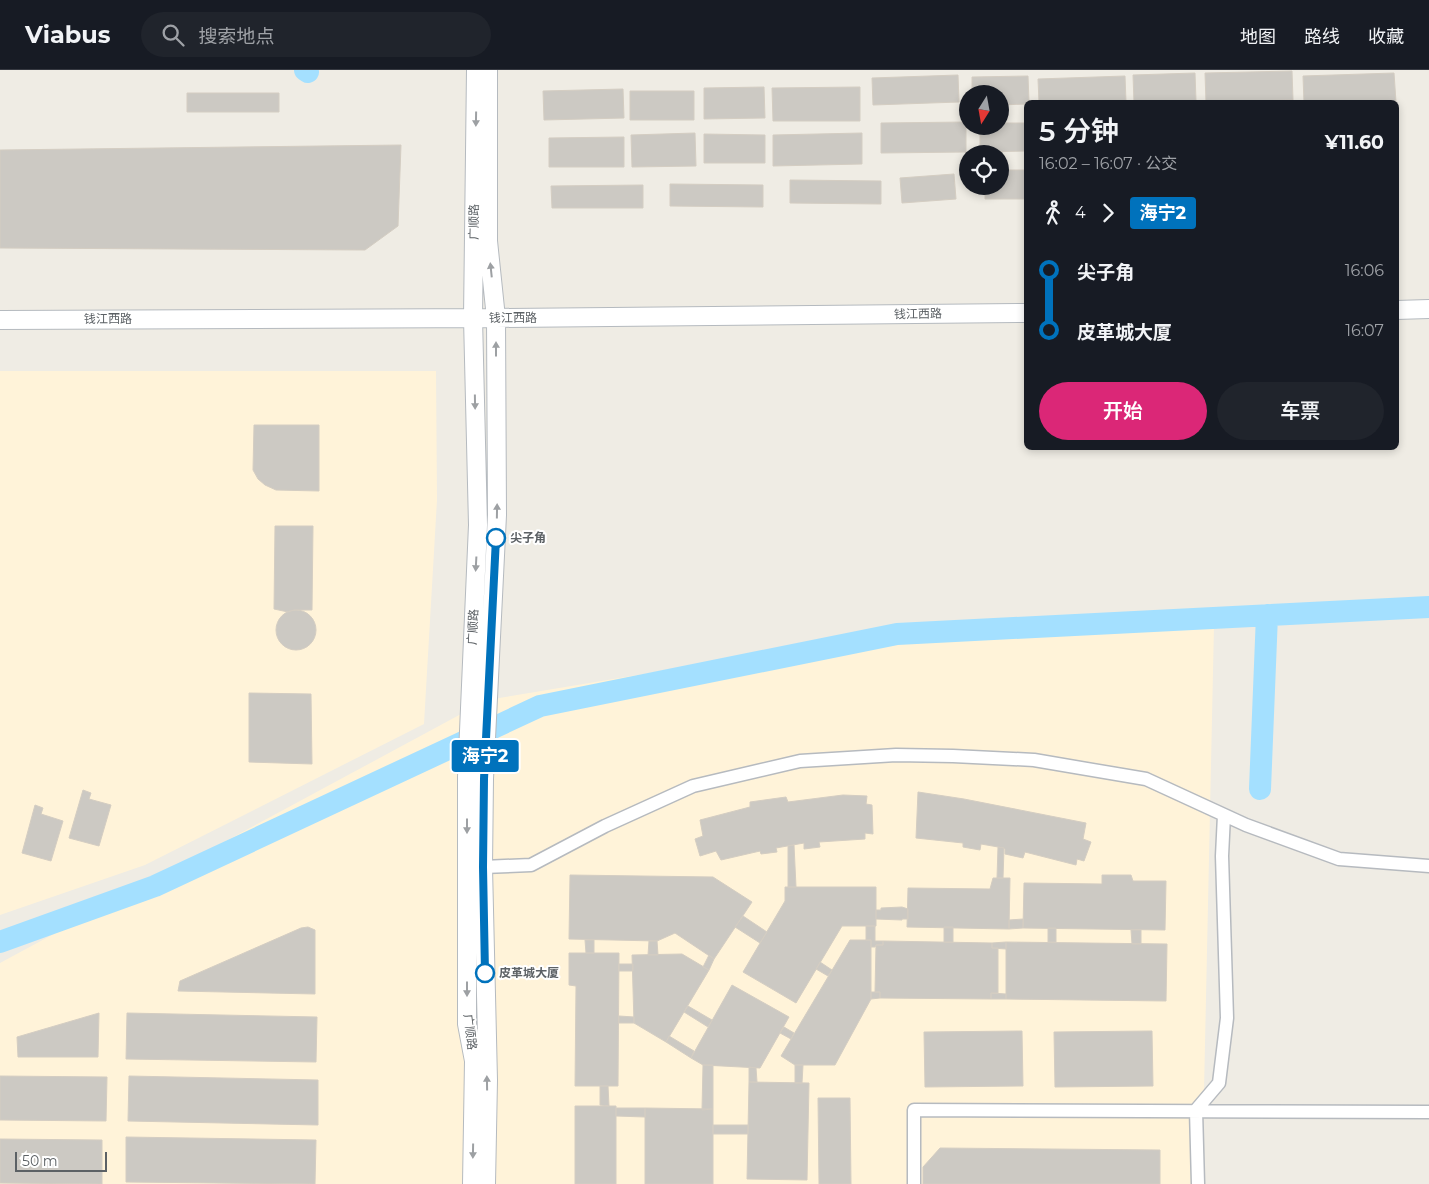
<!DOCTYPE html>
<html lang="zh">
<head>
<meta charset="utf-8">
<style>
  body { margin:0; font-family:Montserrat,"Noto Sans SC",sans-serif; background:#20242c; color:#f1f3f6; height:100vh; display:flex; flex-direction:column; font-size:19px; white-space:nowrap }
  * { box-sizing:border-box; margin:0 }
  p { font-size:16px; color:#9ea1a6 }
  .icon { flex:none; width:28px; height:28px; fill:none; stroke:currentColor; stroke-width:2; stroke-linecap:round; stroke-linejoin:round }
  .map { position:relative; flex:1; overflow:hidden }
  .details { position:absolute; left:1024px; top:30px; width:375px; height:350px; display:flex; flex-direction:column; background:#171b24; border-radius:8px; box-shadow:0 2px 8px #0003 }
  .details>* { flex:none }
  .badge { padding:0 10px; border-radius:4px; font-size:18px; line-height:32px }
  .needle { width:32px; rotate:191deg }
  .fabs { position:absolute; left:959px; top:15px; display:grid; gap:10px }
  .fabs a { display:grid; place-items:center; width:50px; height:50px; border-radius:50%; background:#171b24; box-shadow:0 2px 8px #0003; font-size:25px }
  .scale { position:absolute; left:15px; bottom:12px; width:92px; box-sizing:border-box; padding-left:5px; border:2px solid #5c6165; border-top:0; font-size:14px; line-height:18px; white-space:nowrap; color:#5c6165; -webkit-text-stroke:4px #fff; paint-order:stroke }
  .map>.badge { position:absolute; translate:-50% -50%; box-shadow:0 0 0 2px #fff }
  .legs { display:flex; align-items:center; gap:8px; height:55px; padding:0 15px; font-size:16px }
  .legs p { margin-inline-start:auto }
  .headline { display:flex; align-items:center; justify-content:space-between; height:85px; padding:0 15px }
  h1 { font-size:28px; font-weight:600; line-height:38px }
  .primary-button { display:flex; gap:10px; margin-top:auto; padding:10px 15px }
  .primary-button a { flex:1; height:58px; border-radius:30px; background:#db2777; color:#fff; font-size:20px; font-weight:600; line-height:58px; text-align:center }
  .primary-button a+a { background:#20242c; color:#f1f3f6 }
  ul { padding:0 15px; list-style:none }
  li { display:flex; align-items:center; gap:18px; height:60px; font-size:19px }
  li i { display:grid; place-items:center; width:8px; height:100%; margin:0 6px; background:currentColor }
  li i::after { content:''; width:12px; height:12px; margin:-6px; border:4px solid; border-radius:50%; background:#171b24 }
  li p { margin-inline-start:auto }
  li:first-child i { background:linear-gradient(#0000 50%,currentColor 0) }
  li:last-child i { background:linear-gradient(currentColor 50%,#0000 0) }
  header { display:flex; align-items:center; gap:30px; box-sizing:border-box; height:70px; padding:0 25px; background:#171b24; border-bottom:1px solid #363941 }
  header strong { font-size:24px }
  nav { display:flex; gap:28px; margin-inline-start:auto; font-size:18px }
  .search { width:350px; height:45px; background:#20242c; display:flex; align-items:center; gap:12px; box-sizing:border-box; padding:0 18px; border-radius:28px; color:#9ea1a6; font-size:19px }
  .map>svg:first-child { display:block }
  .commercial { fill:#fff3d9 }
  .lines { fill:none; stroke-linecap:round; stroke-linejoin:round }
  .river { stroke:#a4e0ff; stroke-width:22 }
  .building { fill:#ccc9c3; stroke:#d4cdc2 }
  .minor-casing { stroke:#b6babf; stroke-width:15 }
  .secondary-casing { stroke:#b5babf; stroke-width:20 }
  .minor { stroke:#fff; stroke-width:12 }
  .secondary { stroke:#fff; stroke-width:18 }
  .oneway { fill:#9da0a3 }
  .line-1-casing { stroke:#fff; stroke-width:11 }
  .line-1 { stroke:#0072bc; stroke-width:8 }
  .stop-1-dot { fill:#fff; stroke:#0072bc; stroke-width:2.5 }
  .labels { text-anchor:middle; stroke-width:4; stroke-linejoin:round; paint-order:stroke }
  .street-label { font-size:12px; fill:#5c6165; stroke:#fff }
  .stop-label { font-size:12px; font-weight:bold; fill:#5c6165; stroke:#fff; text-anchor:start }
</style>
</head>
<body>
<header>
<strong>Viabus</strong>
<div class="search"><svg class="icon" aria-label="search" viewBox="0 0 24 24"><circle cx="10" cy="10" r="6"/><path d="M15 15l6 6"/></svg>搜索地点</div>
<nav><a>地图</a><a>路线</a><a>收藏</a></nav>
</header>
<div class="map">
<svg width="1429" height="1114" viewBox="0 0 1429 1114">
  <rect width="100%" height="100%" fill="#efece4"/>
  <path class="commercial" d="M0,301H436L437,430L424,654L145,795L0,845Z
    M1214,555L1202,1114H0V893L487,630L885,564Z"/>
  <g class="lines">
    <path class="river" d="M305,0L308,2
      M1260,719L1267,545
      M0,872L155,816L540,636L897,564L1429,537"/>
  </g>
  <path class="building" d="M1292,1L1293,30L1206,32L1205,3Z
    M1195,3L1196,31L1134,32L1133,5Z
    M1394,3L1396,32H1304L1303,6Z
    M958,5L959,32L873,35L872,8Z
    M1028,6L1029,32H1026V34L1000,35V24H972V7Z
    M1125,6L1126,32H1039L1038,9Z
    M764,17L765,48L704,49V18Z
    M860,17V51H773L772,18Z
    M623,19L624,48L544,50L543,21Z
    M630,21H694V50H630Z
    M187,23H279V42H187Z
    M966,52V82L881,83V53Z
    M1000,53H1026V81L980,82V56H1000Z
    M695,63L696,96L632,97L631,65Z
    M862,63V94L773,96V65Z
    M704,64L765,65V93H704Z
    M624,67V97H549V68Z
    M401,75L398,156L365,180L0,178V80Z
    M1000,100H1026V129H985V116H1000Z
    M954,104L956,129L902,133L900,108Z
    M790,110L881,111V134L790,133Z
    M670,114L763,115V137L670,136Z
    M643,115V138H552L551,116Z
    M254,355H319V421L276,420L265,415L258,409L253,400Z
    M275,456H313L312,540H294L288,542L274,539Z
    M276 560a20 20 0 1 1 40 0a20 20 0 1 1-40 0Z
    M249,623L311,624L312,694L249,692Z
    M83,720L91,723L89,729L111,735L99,776L69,768Z
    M918,722L964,729L1086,753L1083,769L1091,772L1084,791L1077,789L1076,795L1025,782L1023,788L1005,784V779L1004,778L981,774L980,780L963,777V773L916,768Z
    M843,725L867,726L866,734L872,735L873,764L865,763V769L819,772L820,777L804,779V773L776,778L777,782L761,784L760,781L721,790L716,781L700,786L695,769L703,766L700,750L750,737V732L786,727L788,732Z
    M35,735L43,738L41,744L63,751L51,791L22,783Z
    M794,775L796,817H788V776Z
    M998,777L1004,778L1003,808H997Z
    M570,805L713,807L752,832L714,889L675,863L657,871L569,869Z
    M1102,805H1131L1133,811H1166L1165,860L1023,858L1024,813L1102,814Z
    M993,808H1010L1009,859L907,857L908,818L990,819Z
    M785,817H876V856H842L796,933L743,902L785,831Z
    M902,837L908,839V849H902V850L876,849V840H881V838Z
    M743,846L767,862L760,873L735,857Z
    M1023,849V858L1009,859V850Z
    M866,856H875V871H883V875H876L875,877H871V870H866Z
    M308,857L315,860V924L178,921L180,911L301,858Z
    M944,857H953V872H944Z
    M1048,858H1056V872H1048Z
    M1131,860H1141V874H1132Z
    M585,870H594V883H586Z
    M850,870H871V929L835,995H795L781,986Z
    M649,871H657L658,885H648Z
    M883,871L992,873V878H998V923H991V929L880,928V922H875L876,875H883Z
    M1006,872L1167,874L1166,931L1006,929Z
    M1006,872V879L992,878V873Z
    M569,883H619L618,1016H575L576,916L569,915Z
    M682,884L709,900L666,972L634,953L632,885Z
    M709,885L714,889L709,900L703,897Z
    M820,892L832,900L828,906L816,899Z
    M619,894H633V901H619Z
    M732,915L789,947L760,998L703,995L691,988Z
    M871,922H880V928L871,929Z
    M991,923L1006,924V929H991Z
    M688,936L712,950L708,957L684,942Z
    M99,943L98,987H18L17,967Z
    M127,943L317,947L316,992L126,989Z
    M619,946L634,947V953H619Z
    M784,957L794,963L791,969L780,963Z
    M1022,961L1023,1016L925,1017L924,962Z
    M1152,961L1153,1016L1055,1017L1054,962Z
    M669,966L694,981L691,988L666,972Z
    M703,995H713V1039L702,1040Z
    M795,995H803L802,1013H795Z
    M749,997L756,998L757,1012H749Z
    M0,1006L107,1007L106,1051L0,1050Z
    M129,1006L318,1010V1055L128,1051Z
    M749,1012L809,1013L807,1110L747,1109Z
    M600,1016H608L609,1036L600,1035Z
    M818,1028H850L851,1114H819Z
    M575,1036H616V1114H575Z
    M616,1038H645V1047L616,1046Z
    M645,1038L713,1039V1114H645Z
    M713,1055H748V1064H713Z
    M126,1067L316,1070L315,1114L126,1112Z
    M0,1069L102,1070V1114L0,1113Z
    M940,1078L1160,1080V1114H923V1097Z"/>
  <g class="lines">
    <g class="minor-casing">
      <path id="minor" d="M483,797L531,795L605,756L693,716L800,691L896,685L953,686L1034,690L1146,709L1246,755L1339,789L1429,796
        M914,1114V1040L1429,1042
        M1198,1114L1196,1040L1219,1013L1227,948L1222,786L1224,745"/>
    </g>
    <g class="secondary-casing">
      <path id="secondary" d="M1396,240L1429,239
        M0,250L496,248L1026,243
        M472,1114L474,991L467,954V707L478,455L473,248L476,0
        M486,1114L488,1010L483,797L484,709L497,445L496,248L488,171V0"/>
    </g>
    <use href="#minor" class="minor"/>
    <use href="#secondary" class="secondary"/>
  </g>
  <defs><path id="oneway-solid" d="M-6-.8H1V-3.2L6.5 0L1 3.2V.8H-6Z" transform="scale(1.25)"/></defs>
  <g class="oneway">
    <use href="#oneway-solid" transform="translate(476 49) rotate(91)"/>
    <use href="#oneway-solid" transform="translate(491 200) rotate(-96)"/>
    <use href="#oneway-solid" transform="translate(496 279) rotate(-90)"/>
    <use href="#oneway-solid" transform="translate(475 332) rotate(89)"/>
    <use href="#oneway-solid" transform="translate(497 441) rotate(-89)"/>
    <use href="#oneway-solid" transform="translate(476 494) rotate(93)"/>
    <use href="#oneway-solid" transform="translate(467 756) rotate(90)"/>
    <use href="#oneway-solid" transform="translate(467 919) rotate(90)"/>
    <use href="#oneway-solid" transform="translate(487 1013) rotate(-91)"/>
    <use href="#oneway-solid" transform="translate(473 1081) rotate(91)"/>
  </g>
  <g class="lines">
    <g class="line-1-casing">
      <path id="line-1" d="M485,903L483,797L484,709L496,468"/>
    </g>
    <use href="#line-1" class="line-1"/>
  </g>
  <g class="stop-1-dot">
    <circle cx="496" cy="468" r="9"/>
    <circle cx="485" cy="903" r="9"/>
  </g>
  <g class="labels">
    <g class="street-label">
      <text transform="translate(474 152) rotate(-89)" y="4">广顺路</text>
      <text transform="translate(918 244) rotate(-1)" y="4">钱江西路</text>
      <text x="513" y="252">钱江西路</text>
      <text x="108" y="253">钱江西路</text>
      <text transform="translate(473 557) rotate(-87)" y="4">广顺路</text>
      <text transform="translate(470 962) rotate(83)" y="4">广顺路</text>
    </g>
    <g class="stop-label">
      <text x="510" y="472">尖子角</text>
      <text x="499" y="907">皮革城大厦</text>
    </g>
  </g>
</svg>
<div class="fabs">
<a><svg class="needle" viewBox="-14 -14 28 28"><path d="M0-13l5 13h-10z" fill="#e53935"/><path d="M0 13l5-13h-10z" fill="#9ea1a6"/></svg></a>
<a><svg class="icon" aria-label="locate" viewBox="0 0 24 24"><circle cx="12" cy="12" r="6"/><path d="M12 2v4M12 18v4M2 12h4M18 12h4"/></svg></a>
</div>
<div class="scale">50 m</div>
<b class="badge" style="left:485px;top:686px;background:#0072bc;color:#fff">海宁2</b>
<section class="details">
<div class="headline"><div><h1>5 分钟</h1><p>16:02 – 16:07 · 公交</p></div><b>¥11.60</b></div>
<div class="legs"><svg class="icon" aria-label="walk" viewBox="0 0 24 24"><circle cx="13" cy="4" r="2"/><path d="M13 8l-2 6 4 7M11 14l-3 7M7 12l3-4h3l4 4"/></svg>4<svg class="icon" aria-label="forward" viewBox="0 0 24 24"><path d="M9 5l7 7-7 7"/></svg><b class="badge" style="background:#0072bc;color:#fff">海宁2</b></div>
<ul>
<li><i style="color:#0072bc"></i><b>尖子角</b><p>16:06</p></li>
<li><i style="color:#0072bc"></i><b>皮革城大厦</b><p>16:07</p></li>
</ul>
<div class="primary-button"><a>开始</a><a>车票</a></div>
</section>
</div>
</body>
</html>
